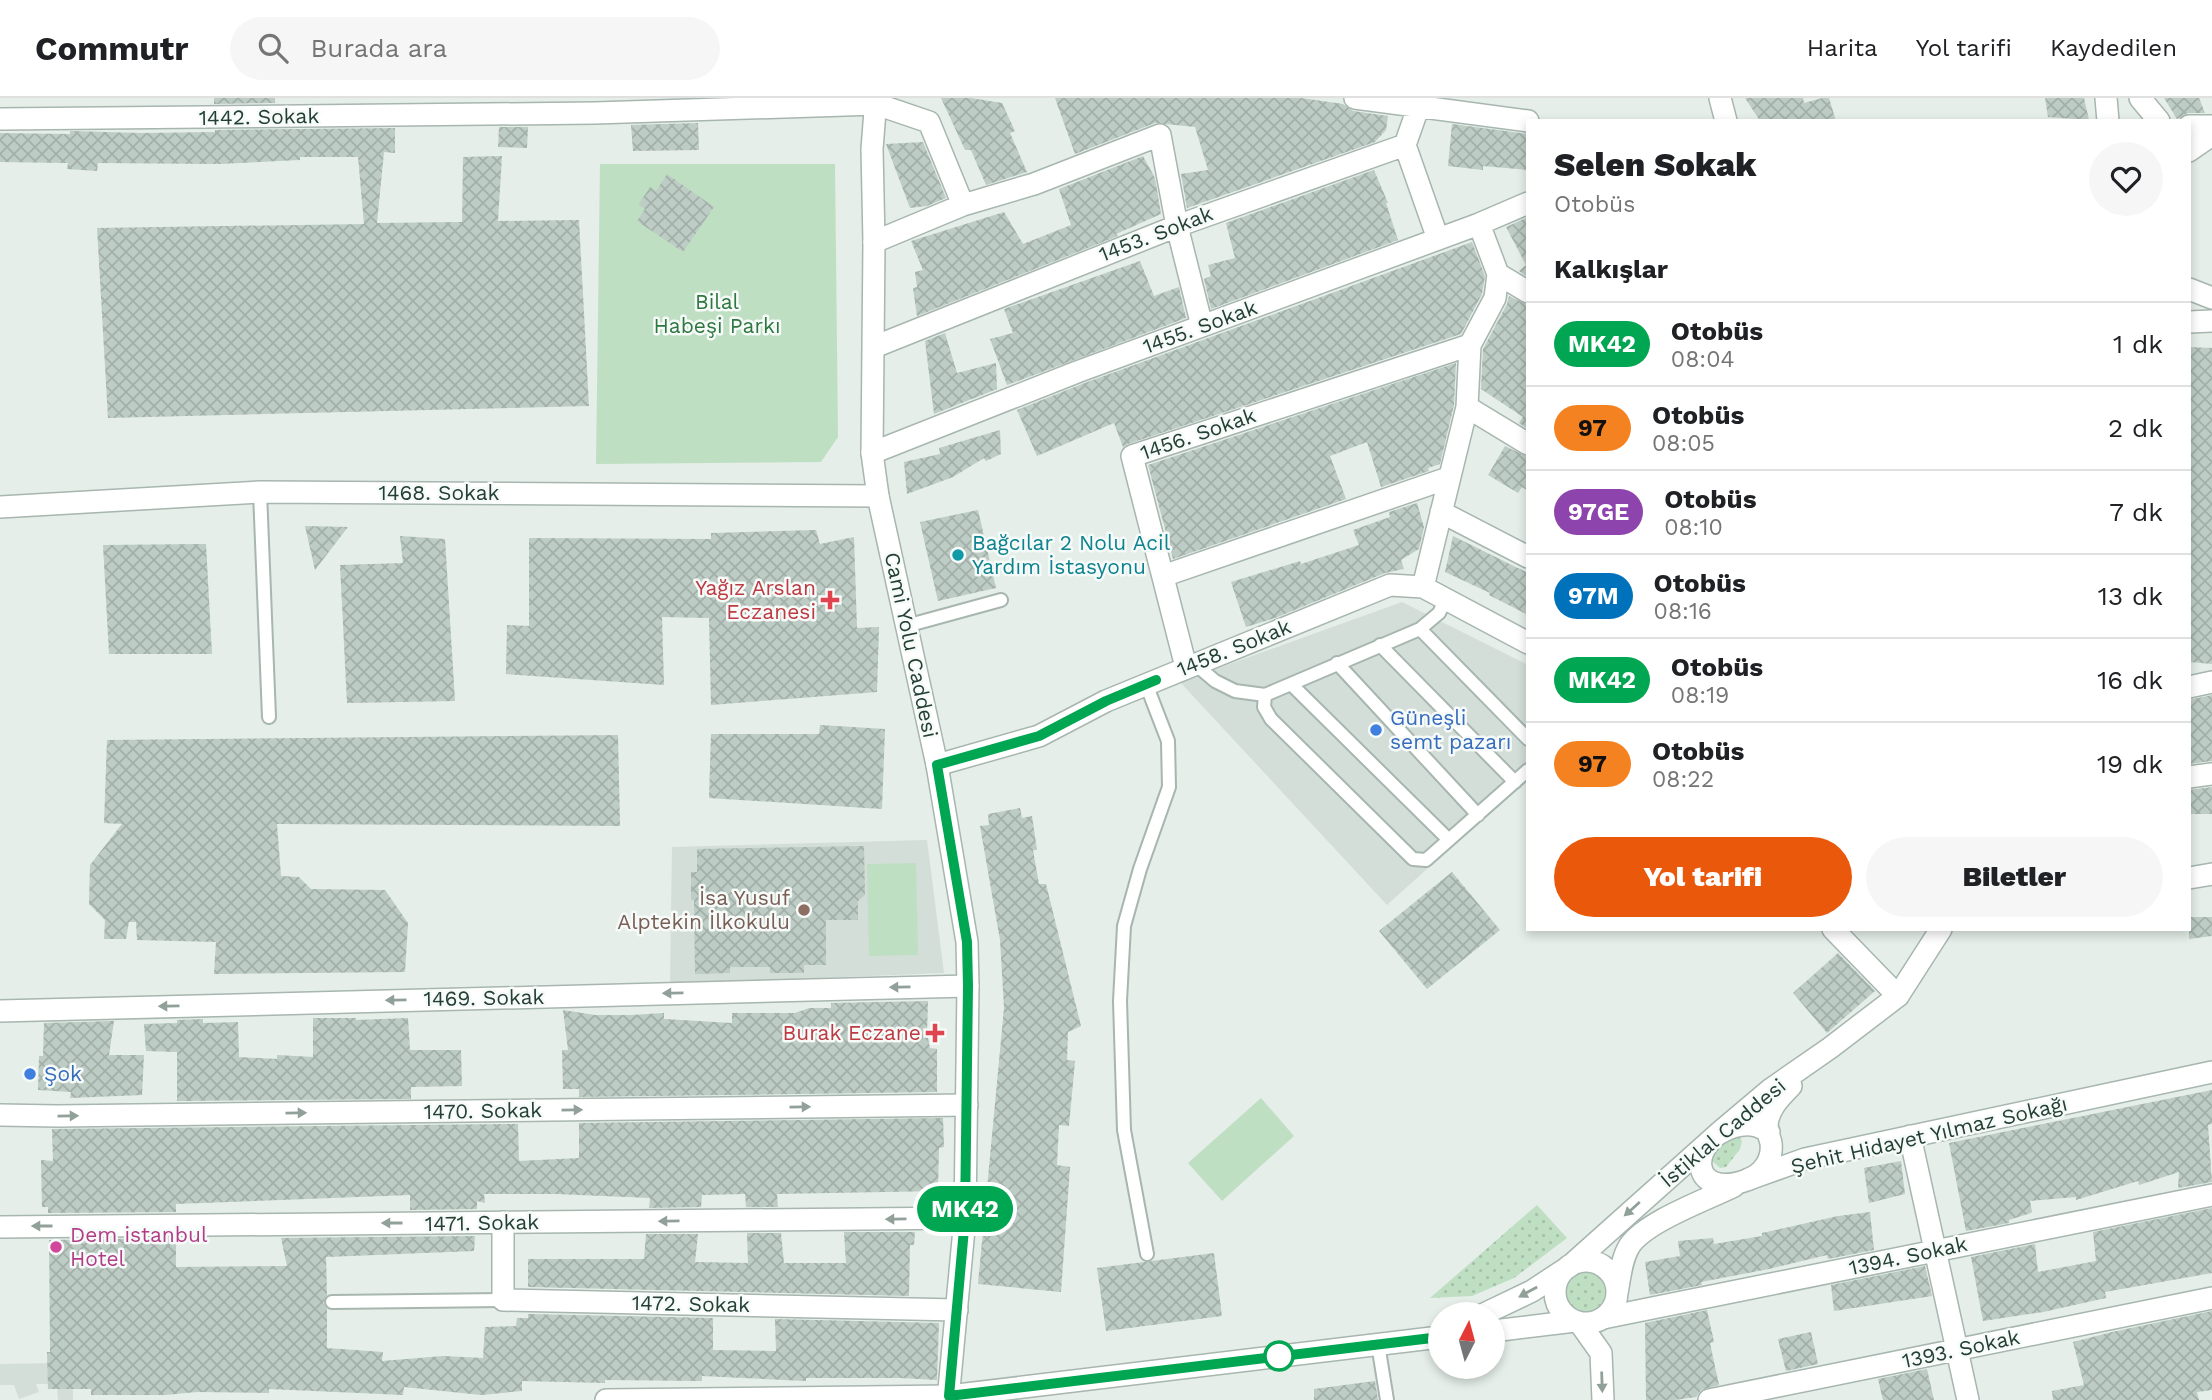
<!DOCTYPE html>
<html lang="tr">
<head>
<meta charset="utf-8">
<style>
  body { margin:0; font-family:"Work Sans",sans-serif; background:#f6f6f6; color:#202124; height:100vh; display:flex; flex-direction:column; font-size:26px; white-space:nowrap }
  * { box-sizing:border-box; margin:0 }
  p { font-size:23px; color:#757577 }
  .icon { flex:none; width:38px; height:38px; fill:none; stroke:currentColor; stroke-width:2; stroke-linecap:round; stroke-linejoin:round }
  .map { position:relative; flex:1; overflow:hidden }
  .side { position:absolute; left:1526px; top:21px; width:665px; height:812px; display:flex; flex-direction:column; background:#fff; border-radius:0px; box-shadow:0 4px 10px #0003 }
  .side>* { flex:none }
  .badge { padding:0 14px; border-radius:23px; font-size:24px; line-height:46px }
  .needle { width:46px; rotate:6deg }
  .controls { position:absolute; left:1428px; top:1204px; display:grid; gap:14px }
  .controls a { display:grid; place-items:center; width:77px; height:77px; border-radius:50%; background:#fff; box-shadow:0 4px 10px #0003; font-size:35px }
  .map>.badge { position:absolute; translate:-50% -50%; box-shadow:0 0 0 4px #fff }
  h2 { padding:0 28px; font-size:26px; line-height:63px }
  .round { display:grid; place-items:center; flex:none; width:74px; height:74px; border-radius:37px; background:#f6f6f6 }
  .headline { display:flex; align-items:center; justify-content:space-between; height:119px; padding:0 28px }
  h1 { font-size:33px; font-weight:800; line-height:52px }
  .button { display:flex; gap:14px; margin-top:auto; padding:14px 28px }
  .button a { flex:1; height:80px; border-radius:42px; background:#ea580c; color:#fff; font-size:28px; font-weight:800; line-height:80px; text-align:center }
  .button a+a { background:#f6f6f6; color:#202124 }
  ul { padding:0; list-style:none }
  li { display:flex; align-items:center; gap:21px; height:84px; padding:0 28px; border-top:2px solid #e0e0e0 }
  li div { flex:1 }
  li b { display:block; font-size:26px }
  li em { font-style:normal }
  li .badge { min-width:77px; font-weight:700; text-align:center }
  header { display:flex; align-items:center; gap:42px; box-sizing:border-box; height:98px; padding:0 35px; background:#fff; border-bottom:2px solid #e0e0e0 }
  header strong { font-size:33px }
  nav { display:flex; gap:38px; margin-inline-start:auto; font-size:24px }
  .search { width:490px; height:63px; background:#f6f6f6; display:flex; align-items:center; gap:18px; box-sizing:border-box; padding:0 24px; border-radius:38px; color:#757577; font-size:26px }
  .map>svg:first-child { display:block }
  .built { fill:#d3ded8 }
  .grass { fill:url(#grass-dots) }
  .park { fill:#bfdfc3 }
  .building { fill:url(#building-cross-hatch) }
  .lines { fill:none; stroke-linecap:round; stroke-linejoin:round }
  .service-casing { stroke:#a7b6af; stroke-width:16 }
  .minor-casing { stroke:#a7b6af; stroke-width:24 }
  .tertiary-casing { stroke:#a7b6af; stroke-width:24 }
  .service { stroke:#fff; stroke-width:12 }
  .minor { stroke:#fff; stroke-width:21 }
  .tertiary { stroke:#fff; stroke-width:21 }
  .oneway { fill:#92a09a }
  .line-casing { stroke:#fff; stroke-width:16 }
  .line { stroke:#00a651; stroke-width:10 }
  .culture-dot { fill:#0f9aa8; stroke:#f6faf8; stroke-width:2.5 }
  .health-dot { fill:#e0444e; stroke:#f6faf8; stroke-width:2.5 }
  .shop-dot { fill:#3f7fe0; stroke:#f6faf8; stroke-width:2.5 }
  .education-dot { fill:#8d6e63; stroke:#f6faf8; stroke-width:2.5 }
  .hotel-dot { fill:#d1479c; stroke:#f6faf8; stroke-width:2.5 }
  .stop-dot { fill:#fff; stroke:#00a651; stroke-width:3.5 }
  .labels { text-anchor:middle; stroke-width:5; stroke-linejoin:round; paint-order:stroke }
  .street-label { font-size:21px; fill:#244035; stroke:#f6faf8 }
  .park-label { font-size:21px; fill:#2f7740; stroke:#f6faf8 }
  .culture-label { font-size:21px; fill:#0d838f; stroke:#f6faf8; text-anchor:start }
  .health-label { font-size:21px; fill:#be3a42; stroke:#f6faf8; text-anchor:end }
  .shop-label { font-size:21px; fill:#366cbe; stroke:#f6faf8; text-anchor:start }
  .education-label { font-size:21px; fill:#785e54; stroke:#f6faf8; text-anchor:end }
  .hotel-label { font-size:21px; fill:#b23c85; stroke:#f6faf8; text-anchor:start }
</style>
</head>
<body>
<header>
<strong>Commutr</strong>
<div class="search"><svg class="icon" aria-label="search" viewBox="0 0 24 24"><circle cx="10" cy="10" r="6"/><path d="M15 15l6 6"/></svg>Burada ara</div>
<nav><a>Harita</a><a>Yol tarifi</a><a>Kaydedilen</a></nav>
</header>
<div class="map">
<svg width="2212" height="1302" viewBox="0 0 2212 1302">
  <defs>
    <pattern id="grass-dots" width="8" height="8" patternUnits="userSpaceOnUse" patternTransform="scale(1.75)"><rect width="8" height="8" fill="#bfdfc3"/><path d="M2 2h.1M6 6h.1" fill="none" stroke="#a4c0a8" stroke-width="1.8" stroke-linecap="round"/></pattern>
    <pattern id="building-cross-hatch" width="8" height="8" patternUnits="userSpaceOnUse" patternTransform="scale(1.75)"><rect width="8" height="8" fill="#bdccc4"/><path d="M0 0l8 8M0 8l8-8" fill="none" stroke="#a2b0a9"/></pattern>
  </defs>
  <rect width="100%" height="100%" fill="#e5eee9"/>
  <path class="built" d="M1402,504L1528,567V680L1387,807L1180,584Z
    M927,742L944,875L670,886L672,749Z
    M72,1236L73,1302H58L57,1286H36L39,1294L19,1301L14,1287H0V1266L59,1265Z"/>
  <path class="grass" d="M1732,1039L1740,1040L1742,1043L1740,1051L1726,1069L1720,1070L1711,1062L1715,1050Z
    M1537,1107L1567,1140L1514,1180L1472,1198L1430,1200Z
    M1565 1194a20 20 0 1 1 40 0a20 20 0 1 1-40 0Z"/>
  <path class="park" d="M600,66H835L838,339L821,364L596,366Z
    M916,765L918,857L869,858L867,766Z
    M1261,1000L1294,1038L1222,1103L1188,1065Z"/>
  <path class="building" d="M214,0H275V5L214,6Z
    M941,0H971L1002,5L1015,33L1010,35L1027,74L986,87L971,52H965Z
    M1055,0H1301L1343,6L1353,13L1388,18L1386,32L1375,44L1187,110L1181,76L1208,72L1195,29L1155,25L1075,56Z
    M1745,0H1803L1804,5L1822,0H1829L1836,23H1760Z
    M2045,0H2084L2089,22L2048,19Z
    M2164,0H2199L2205,15H2188L2177,21Z
    M698,25L699,52L633,53L631,27Z
    M1452,26L1528,36V72L1483,68V72L1448,68Z
    M499,29H528L527,50L498,49Z
    M395,30V55L384,54L377,125L462,124L463,59L502,58L498,123L579,122L589,308L108,320L97,130L364,126L358,59H300V62L218,66L98,65L97,73L67,71L68,65L0,64V35L70,36V33L141,35L215,34V32Z
    M923,44L946,100L927,108L910,110L886,46Z
    M1143,58L1155,80L1161,116L1116,136L1118,138L917,218L913,190L917,189L915,174L923,172L911,143L1004,114L1023,146L1071,127L1059,91Z
    M1374,72L1388,105H1386L1398,142L1211,211L1204,181L1211,178L1208,167L1235,160L1226,125Z
    M667,76L714,109L683,154L637,123L645,111L639,106L650,89L656,93Z
    M1528,119V179L1519,173L1526,167L1506,129Z
    M1472,144L1485,178L1482,196L1461,236L1128,346L1123,349L1114,325L1037,358L1017,312L1082,286Z
    M1140,163L1154,198L1179,189L1186,220L1007,287L990,241L1013,235L1004,211Z
    M1509,198L1528,207V331L1519,325L1523,319L1481,291L1483,251L1507,206Z
    M945,235L957,275L996,265L997,291L934,316L925,243Z
    M2189,249L2212,250V566L2189,564Z
    M1456,265L1454,307L1440,366L1428,370L1429,373L1381,389L1367,344L1330,358L1346,401L1173,461L1148,367Z
    M1000,332L1001,356L986,363L984,360L953,379L907,396L904,364L940,356L939,350Z
    M1505,348L1528,359V393L1522,389L1518,395L1488,377Z
    M1417,405L1424,429L1419,451L1401,462L1404,471L1385,475L1275,520L1246,529L1231,484L1300,463L1301,466L1359,447L1353,432L1390,419L1389,414Z
    M978,412L996,490L938,503L920,424Z
    M305,428L348,429L315,472Z
    M816,432L820,446L854,439L857,530L879,529L877,594L711,607L709,520L662,519L664,587L506,576L507,527L529,528V440L711,441V435Z
    M400,438L445,441L455,603L347,605L340,467L403,465Z
    M1453,438L1528,475V517L1489,497L1490,495L1445,474Z
    M206,446L212,556H109L103,447Z
    M2212,597V663L2189,666V602Z
    M820,627L885,631L882,711L709,700L711,636H819Z
    M618,637L620,728L277,726L281,778L299,779L311,791L385,792L408,825L405,874L214,876L216,844L137,842L136,824H129L126,841H104L105,822L89,806L90,767L122,726L104,725L107,642Z
    M2212,689V716H2189V692Z
    M1020,710L1022,720L1032,718L1037,752H1033L1039,786H1046L1081,928L1068,934L1067,962L1075,963L1069,1028L1059,1027L1057,1067L1070,1069L1061,1194L978,1186L1004,910L1000,842L980,728L989,727L988,716Z
    M864,748L865,797L858,803V822H826V867H804V875H770V869H730V875L695,876L694,802H691V774H697V751Z
    M1452,774L1500,832L1427,891L1379,833Z
    M2189,819H2212V838L2189,841Z
    M1838,855L1875,893L1827,935L1793,895Z
    M928,903L927,935L930,950L937,951V994L579,999V991H563L562,952H568L563,912L595,917H631L664,915V921L732,925V915H795L809,910H831V905Z
    M313,920H356V922L408,920L410,952H461L462,988L411,989V1001L177,1003V954L146,953L144,926L177,925V922L203,921V925L238,924L239,959L277,961V957L313,959Z
    M114,923L109,957H144L142,997L70,1000L71,994L38,992L39,958H43L44,925Z
    M2212,992V1026L2208,1027L2212,1084L2178,1090L2179,1074L2139,1087L2138,1083L2076,1102V1099L2030,1103L2032,1114L2031,1115L2009,1122V1125L1966,1133L1949,1045Z
    M943,1020L944,1049L939,1050L938,1093L777,1096L778,1109H746L745,1096L702,1097L701,1109L649,1110L650,1100L556,1096H484L485,1105L477,1103V1111L410,1112V1097L176,1106V1114L48,1115V1109H42L41,1062L53,1063L52,1031L518,1026L519,1063L579,1060V1025Z
    M1901,1063L1905,1096L1869,1105L1864,1070Z
    M2212,1110V1175L2105,1194L2106,1200L2043,1214L1983,1223L1971,1159L2035,1146L2038,1174L2096,1163L2093,1134Z
    M1870,1114L1874,1152L1828,1161L1827,1157L1769,1171L1701,1184L1702,1187L1650,1197L1645,1164L1680,1158L1678,1143L1713,1140L1714,1146L1762,1138V1135L1838,1118Z
    M844,1134H915L914,1147H910L909,1198L528,1189V1161H644L646,1136H698L695,1164L748,1165L747,1135H781L784,1165H846Z
    M475,1138L474,1153L326,1159L327,1197L323,1205L327,1211V1250L383,1254L382,1263L443,1258L483,1260L485,1229L516,1228L517,1220H528V1216L713,1220V1252L776,1253L775,1221L939,1225L937,1282L900,1280H806V1283L702,1278V1283L605,1282V1285L522,1283V1293L481,1297L404,1289L403,1297L269,1291V1295L197,1294L165,1297H91V1291H48L47,1254H50L49,1142L176,1140V1169L287,1168L281,1140Z
    M1214,1155L1222,1218L1106,1233L1097,1170Z
    M1925,1168L1932,1198L1834,1213L1831,1187Z
    M1707,1212L1714,1244L1710,1245L1719,1287L1701,1292L1696,1299L1675,1302H1646L1645,1225Z
    M2212,1213V1292L2197,1294L2199,1302H2053L2052,1293L2084,1287L2073,1244L2112,1234Z
    M1811,1234L1818,1266L1786,1273L1778,1241Z
    M1927,1271L1934,1302H1883L1878,1281Z
    M1375,1283L1378,1302H1314V1291Z"/>
  <g class="lines">
    <g class="service-casing">
      <path id="service" d="M260,394L269,619
        M906,528L1001,502
        M1420,531L1528,641
        M1380,547L1515,684
        M1337,565L1478,717
        M1195,566L1215,583L1235,593L1265,597L1420,531L1439,515L1446,501
        M1146,586L1168,643L1169,689L1140,771L1124,828L1120,903L1124,1032L1147,1156
        M1291,586L1449,742
        M1265,597L1264,609L1271,621L1413,761L1426,762L1528,672
        M332,1204L503,1202
        M1378,1246L1387,1302"/>
    </g>
    <g class="minor-casing">
      <path id="minor" d="M1355,0L1528,23
        M1720,0L1726,23
        M0,21L595,15L876,6L929,24L963,107
        M2189,28H2212
        M1405,47L1438,141
        M2189,53L2212,37
        M874,144L963,107L1034,86L1160,37L1177,128L1202,228
        M1498,176L1528,194
        M2189,191L2212,200
        M2189,224L2212,223
        M874,249L1177,128L1405,47L1418,10
        M1467,309L1528,346
        M872,355L1077,274L1479,126L1528,105
        M0,409L260,394L878,398
        M1441,414L1528,459
        M1163,478L1448,380
        M1423,489L1467,309L1470,247L1495,200L1498,176L1479,126
        M1186,569L1132,358L1470,247
        M2189,589L2212,584
        M937,667L1039,638L1106,603L1390,487L1423,489L1528,545
        M2189,679L2212,676
        M2189,780L2212,776
        M1833,831L1898,898
        M0,913L968,888
        M0,1017L57,1018L967,1007
        M1910,1038L1968,1302
        M1749,1081L1805,1061L2212,974
        M503,1124V1202L957,1212
        M0,1129L965,1120
        M1603,1220L2212,1097
        M606,1302L949,1298
        M1709,1302L2212,1200"/>
    </g>
    <g class="tertiary-casing">
      <path id="tertiary" d="M876,0L872,51L874,144L872,355L878,398L937,667L967,844L968,888L965,1120L948,1302
        M2106,0L2108,23
        M2140,0L2159,23
        M1769,1034C1757,1026 1747,1025 1733,1029C1686,1044 1690,1103 1747,1082C1763,1076 1773,1062 1771,1045C1770,1040 1767,1034 1767,1029C1767,1012 1780,999 1791,988
        M1555 1194a31 31 0 1 1 62 0a31 31 0 1 1-62 0Z
        M1617,1195C1620,1180 1621,1161 1630,1147C1647,1123 1706,1102 1734,1088
        M1484,1216L1532,1193L1570,1168L1720,1034L1771,991L1830,950L1898,898L1941,831
        M1579,1224L1601,1255L1603,1302
        M1493,1233L1575,1223
        M949,1298L1440,1239"/>
    </g>
    <use href="#service" class="service"/>
    <use href="#minor" class="minor"/>
    <use href="#tertiary" class="tertiary"/>
  </g>
  <defs><path id="oneway-solid" d="M-6-.8H1V-3.2L6.5 0L1 3.2V.8H-6Z" transform="scale(1.75)"/></defs>
  <g class="oneway">
    <use href="#oneway-solid" transform="translate(900 889) rotate(179)"/>
    <use href="#oneway-solid" transform="translate(673 895) rotate(179)"/>
    <use href="#oneway-solid" transform="translate(396 902) rotate(179)"/>
    <use href="#oneway-solid" transform="translate(169 908) rotate(179)"/>
    <use href="#oneway-solid" transform="translate(800 1009) rotate(-1)"/>
    <use href="#oneway-solid" transform="translate(572 1012) rotate(-1)"/>
    <use href="#oneway-solid" transform="translate(296 1015) rotate(-1)"/>
    <use href="#oneway-solid" transform="translate(68 1018) rotate(-1)"/>
    <use href="#oneway-solid" transform="translate(1632 1111) rotate(138)"/>
    <use href="#oneway-solid" transform="translate(896 1121) rotate(179)"/>
    <use href="#oneway-solid" transform="translate(669 1123) rotate(179)"/>
    <use href="#oneway-solid" transform="translate(392 1125) rotate(180)"/>
    <use href="#oneway-solid" transform="translate(42 1128) rotate(180)"/>
    <use href="#oneway-solid" transform="translate(1528 1194) rotate(151)"/>
    <use href="#oneway-solid" transform="translate(1602 1284) rotate(88)"/>
  </g>
  <g class="lines">
    <g class="line-casing">
      <path id="line" d="M1156,582L1106,603L1039,638L937,667L967,844L968,888L965,1120L949,1298L1440,1239"/>
    </g>
    <use href="#line" class="line"/>
  </g>
  <circle class="culture-dot" cx="958" cy="457" r="7"/>
  <g class="health-dot">
    <path d="M826.5 491.5h7v7h7v7h-7v7h-7v-7h-7v-7h7z"/>
    <path d="M931.5 924.5h7v7h7v7h-7v7h-7v-7h-7v-7h7z"/>
  </g>
  <g class="shop-dot">
    <circle cx="1376" cy="632" r="7"/>
    <circle cx="30" cy="976" r="7"/>
  </g>
  <circle class="education-dot" cx="804" cy="812" r="7"/>
  <circle class="hotel-dot" cx="56" cy="1149" r="7"/>
  <circle class="stop-dot" cx="1279" cy="1258" r="14"/>
  <g class="labels">
    <g class="street-label">
      <text transform="translate(259 19) rotate(-1)" y="7">1442. Sokak</text>
      <text transform="translate(1156 136) rotate(-21)" y="7">1453. Sokak</text>
      <text transform="translate(1200 229) rotate(-20)" y="7">1455. Sokak</text>
      <text transform="translate(1198 336) rotate(-19)" y="7">1456. Sokak</text>
      <text x="439" y="402">1468. Sokak</text>
      <text transform="translate(911 547) rotate(78)" y="7">Cami Yolu Caddesi</text>
      <text transform="translate(1234 550) rotate(-22)" y="7">1458. Sokak</text>
      <text transform="translate(484 900) rotate(-1)" y="7">1469. Sokak</text>
      <text transform="translate(483 1013) rotate(-1)" y="7">1470. Sokak</text>
      <text transform="translate(1723 1035) rotate(-40)" y="7">İstiklal Caddesi</text>
      <text transform="translate(1929 1037) rotate(-13)" y="7">Şehit Hidayet Yılmaz Sokağı</text>
      <text transform="translate(482 1125) rotate(-1)" y="7">1471. Sokak</text>
      <text transform="translate(1908 1158) rotate(-12)" y="7">1394. Sokak</text>
      <text transform="translate(691 1206) rotate(1)" y="7">1472. Sokak</text>
      <text transform="translate(1961 1251) rotate(-12)" y="7">1393. Sokak</text>
    </g>
    <g class="park-label">
      <text x="717" y="211">Bilal<tspan x="717" dy="24">Habeşi Parkı</tspan></text>
    </g>
    <g class="culture-label">
      <text x="972" y="452">Bağcılar 2 Nolu Acil<tspan x="972" dy="24">Yardım İstasyonu</tspan></text>
    </g>
    <g class="health-label">
      <text x="816" y="497">Yağız Arslan<tspan x="816" dy="24">Eczanesi</tspan></text>
      <text x="921" y="942">Burak Eczane</text>
    </g>
    <g class="shop-label">
      <text x="1390" y="627">Güneşli<tspan x="1390" dy="24">semt pazarı</tspan></text>
      <text x="44" y="983">Şok</text>
    </g>
    <g class="education-label">
      <text x="790" y="807">İsa Yusuf<tspan x="790" dy="24">Alptekin İlkokulu</tspan></text>
    </g>
    <g class="hotel-label">
      <text x="70" y="1144">Dem istanbul<tspan x="70" dy="24">Hotel</tspan></text>
    </g>
  </g>
</svg>
<div class="controls">
<a><svg class="needle" viewBox="-14 -14 28 28"><path d="M0-13l5 13h-10z" fill="#e53935"/><path d="M0 13l5-13h-10z" fill="#757577"/></svg></a>
</div>
<b class="badge" style="left:965px;top:1111px;background:#00a651;color:#fff">MK42</b>
<section class="side">
<div class="headline"><div><h1>Selen Sokak</h1><p>Otobüs</p></div><a class="round"><svg class="icon" aria-label="heart" viewBox="0 0 24 24"><path d="M12 20l-8-8c-3-5 5-10 8-4 3-6 11-1 8 4z"/></svg></a></div>
<h2>Kalkışlar</h2>
<ul>
<li><span class="badge" style="background:#00a651;color:#fff">MK42</span><div><b>Otobüs</b><p>08:04</p></div><em>1 dk</em></li>
<li><span class="badge" style="background:#f58220;color:#111">97</span><div><b>Otobüs</b><p>08:05</p></div><em>2 dk</em></li>
<li><span class="badge" style="background:#8e44ad;color:#fff">97GE</span><div><b>Otobüs</b><p>08:10</p></div><em>7 dk</em></li>
<li><span class="badge" style="background:#0072bc;color:#fff">97M</span><div><b>Otobüs</b><p>08:16</p></div><em>13 dk</em></li>
<li><span class="badge" style="background:#00a651;color:#fff">MK42</span><div><b>Otobüs</b><p>08:19</p></div><em>16 dk</em></li>
<li><span class="badge" style="background:#f58220;color:#111">97</span><div><b>Otobüs</b><p>08:22</p></div><em>19 dk</em></li>
</ul>
<div class="button"><a>Yol tarifi</a><a>Biletler</a></div>
</section>
</div>
</body>
</html>
